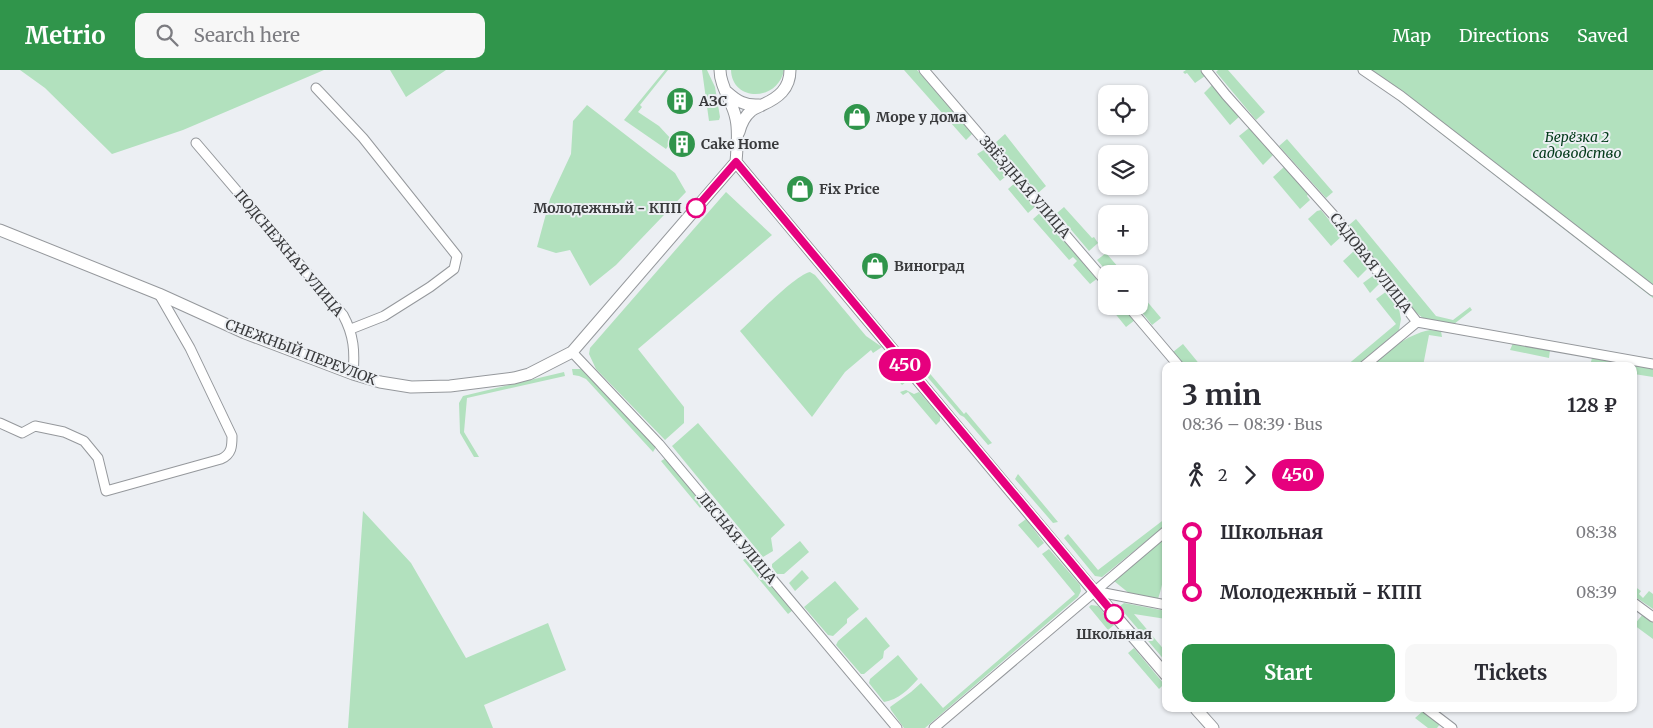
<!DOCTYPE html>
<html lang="en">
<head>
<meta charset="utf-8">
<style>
  body { margin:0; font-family:Merriweather,serif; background:#f7f7f7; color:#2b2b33; height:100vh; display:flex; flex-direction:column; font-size:19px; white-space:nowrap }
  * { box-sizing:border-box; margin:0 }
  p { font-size:16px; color:#7c7c81 }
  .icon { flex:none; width:28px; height:28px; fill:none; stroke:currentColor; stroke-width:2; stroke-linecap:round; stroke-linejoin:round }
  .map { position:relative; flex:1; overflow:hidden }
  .side { position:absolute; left:1162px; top:292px; width:475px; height:350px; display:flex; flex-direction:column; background:#fff; border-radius:10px; box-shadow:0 1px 4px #0004 }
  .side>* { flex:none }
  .badge { padding:0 10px; border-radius:16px; font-size:18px; line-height:32px }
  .buttons { position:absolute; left:1098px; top:15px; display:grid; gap:10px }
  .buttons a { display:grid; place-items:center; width:50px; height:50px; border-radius:10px; background:#fff; box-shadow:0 1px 4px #0004; font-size:25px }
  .map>.badge { position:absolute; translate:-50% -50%; box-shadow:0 0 0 2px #fff }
  .legs { display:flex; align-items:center; gap:8px; height:55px; padding:0 20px; font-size:16px }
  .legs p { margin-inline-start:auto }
  .overview { display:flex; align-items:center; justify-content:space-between; height:85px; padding:0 20px }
  h1 { font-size:28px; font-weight:700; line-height:38px }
  .cta { display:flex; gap:10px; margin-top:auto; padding:10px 20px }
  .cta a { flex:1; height:58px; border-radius:10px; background:#30954b; color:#fff; font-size:20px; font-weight:700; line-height:58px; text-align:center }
  .cta a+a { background:#f7f7f7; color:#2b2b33 }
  ul { padding:0 20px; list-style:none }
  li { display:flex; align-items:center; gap:18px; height:60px; font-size:19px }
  li i { display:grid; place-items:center; width:8px; height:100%; margin:0 6px; background:currentColor }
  li i::after { content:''; width:12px; height:12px; margin:-6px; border:4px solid; border-radius:50%; background:#fff }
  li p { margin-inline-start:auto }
  li:first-child i { background:linear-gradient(#0000 50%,currentColor 0) }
  li:last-child i { background:linear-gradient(currentColor 50%,#0000 0) }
  header { display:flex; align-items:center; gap:30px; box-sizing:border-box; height:70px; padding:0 25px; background:#30954b; color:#fff }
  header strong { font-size:24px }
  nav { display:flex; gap:28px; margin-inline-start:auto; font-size:18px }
  .search { width:350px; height:45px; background:#f7f7f7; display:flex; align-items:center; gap:12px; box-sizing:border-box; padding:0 18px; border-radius:10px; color:#7c7c81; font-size:19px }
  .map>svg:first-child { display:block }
  .green { fill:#b2e1be }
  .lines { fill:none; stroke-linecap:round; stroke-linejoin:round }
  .minor-casing { stroke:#95989c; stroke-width:11 }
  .tertiary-casing { stroke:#95989c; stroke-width:13 }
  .minor { stroke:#fff; stroke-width:9 }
  .tertiary { stroke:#fff; stroke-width:11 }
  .line-1-casing { stroke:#fff; stroke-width:11 }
  .line-1 { stroke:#e6007e; stroke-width:8 }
  .stop-1-dot { fill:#fff; stroke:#e6007e; stroke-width:2.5 }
  .labels { text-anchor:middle; stroke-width:4; stroke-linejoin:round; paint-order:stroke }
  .poi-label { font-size:14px; font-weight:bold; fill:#393a3c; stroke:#eceff3; text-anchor:start }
  .park-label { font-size:14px; font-style:italic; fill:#003818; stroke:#eceff3 }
  .street-label { font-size:14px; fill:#393a3c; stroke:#eceff3 }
  .stop-label { font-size:14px; font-weight:bold; fill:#393a3c; stroke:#eceff3; text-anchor:end }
</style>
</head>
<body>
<header>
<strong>Metrio</strong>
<div class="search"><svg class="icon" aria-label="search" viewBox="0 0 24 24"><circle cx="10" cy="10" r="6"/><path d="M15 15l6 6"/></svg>Search here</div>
<nav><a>Map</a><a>Directions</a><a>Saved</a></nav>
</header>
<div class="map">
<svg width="1653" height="658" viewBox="0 0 1653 658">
  <rect width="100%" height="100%" fill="#eceff3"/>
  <path class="green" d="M20,0H324L183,60L112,84L45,18Z
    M390,0H446L406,27Z
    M665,0H668L640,35L642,37L638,42L659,56L672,70L666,79L624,50Z
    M702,0H707L715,17L720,47L719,50L709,51Z
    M731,0H784C778,32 732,32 731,0Z
    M904,0H917L973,63L966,70Z
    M1186,0H1200L1205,6L1195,13L1187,3L1185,4L1183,2Z
    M1218,0H1228L1265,42L1256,50L1216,2Z
    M1359,0H1653V228Z
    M1213,14L1240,46L1230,55L1204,23Z
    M587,35L675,103L686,122L616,195L590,216L570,180L556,183L537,177L550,129L571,84L573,51Z
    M1249,58L1273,85L1263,95L1239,66Z
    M1005,64L1046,116L1038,123L995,73Z
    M1287,69L1333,122L1326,128L1279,76Z
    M987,78L1009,104L1000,111L977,84Z
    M1284,97L1308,124L1307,126L1310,130L1300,139L1273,107Z
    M1016,112L1036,136L1028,143L1008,119Z
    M726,122L772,165L638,279L684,337V353L665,370L596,299L589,284L590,278Z
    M1064,137L1092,168L1094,167L1098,173L1089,181L1057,143Z
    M1321,140L1342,166L1331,176L1308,149L1317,141Z
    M1041,142L1098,208L1090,214L1073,195L1077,191L1073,187L1069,190L1033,149Z
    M1356,149L1436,246L1453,250L1470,237L1472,240L1454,254L1424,249L1413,240L1349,155Z
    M1354,181L1368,198L1358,208L1343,191Z
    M1106,183L1119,198L1112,204H1109L1097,190Z
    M810,202L815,205L866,266L882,277L873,283L871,280L845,302L812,347L740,261C754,248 795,205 810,202Z
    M1374,205L1380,213L1370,223L1363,213Z
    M1387,221L1399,239L1401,249L1399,260L1357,296H1346L1396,254L1376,229Z
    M1145,229L1161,248L1152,255L1137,236H1139Z
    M1109,236H1123L1135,250L1126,257Z
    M1430,260L1441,261L1442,267L1429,265L1423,296H1370C1389,281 1405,265 1430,260Z
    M1513,273L1550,280L1549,288L1510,280Z
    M1183,274L1201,296H1185L1173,282Z
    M887,284L905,306L906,312L902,315L879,289Z
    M1592,288L1653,298V307L1634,304V296H1590Z
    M921,293L964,344L966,342L992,373L988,375L964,347L960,345L918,296Z
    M572,299H581L589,305L656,377L653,382L586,309L579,306L573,305Z
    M564,302L565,306L467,328L464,362L479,387H474L460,363L459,333L463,326Z
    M906,320L914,324L919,322L940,346V351L936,355L908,322L903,325L900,322Z
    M698,353L785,455L771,468L773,481L763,487L672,376Z
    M666,388L704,434L700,438L661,391Z
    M1018,404L1058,452L1053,453L1015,409Z
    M363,441L411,493L466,588L548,553L566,600L484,635L493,658H348Z
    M1166,448V455L1102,507L1095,506L1064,468L1068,464L1098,500Z
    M1026,449L1044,473L1038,478L1018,455Z
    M1166,467C1166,489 1165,509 1158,529L1130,524L1114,511Z
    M800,471L809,482L784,504H777L772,497V494Z
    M1049,479L1080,515L1081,521L1078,527L925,658H904L891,640L890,637L911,622L921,613L943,638L1075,524L1042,484Z
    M748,487L793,540L788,544L743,490Z
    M802,500L809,508L795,521L789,513Z
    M835,511L859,539L847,549V553L833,566L828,565L804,537Z
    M1634,516L1641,521L1639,524L1643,528L1649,521L1653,524V539L1634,526Z
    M1124,533L1166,541V549L1134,544L1166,582V592L1121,539L1120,536Z
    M1091,535L1098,536L1114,555L1108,560L1089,537Z
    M1643,544L1653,551V569L1634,555Z
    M866,547L890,576L884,581L883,588L864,604H861L836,575L838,571Z
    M1134,578L1164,614L1159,619L1128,583Z
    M898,585L918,609C909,619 898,630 884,632L869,613L870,609Z
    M1423,641L1440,654L1437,658H1428L1415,648Z"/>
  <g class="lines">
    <g class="minor-casing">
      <path id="minor" d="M924,0L1106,212
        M1206,0L1226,25L1336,148L1417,252L1653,294
        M1363,0L1401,26L1653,221
        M316,18L363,68L457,186L454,199L430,217L384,246L351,259
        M196,73L343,245C354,265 355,282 353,304
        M1128,236L1179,296
        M572,282L659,374L897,658
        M1364,296L1417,252
        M0,353L22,363L35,356L64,362L84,371L98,388L106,421L221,389C232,384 232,376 232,366L190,278L159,224
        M1094,521L1166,535
        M1634,533L1653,547
        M1427,639L1452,658
        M934,658L1166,461"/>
    </g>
    <g class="tertiary-casing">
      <path id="tertiary" d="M720,0C720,17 733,32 736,49C739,63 737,78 736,92
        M727,22C737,31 745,36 759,35
        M739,62C741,54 745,46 751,41C754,38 759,37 762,35C778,28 790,19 790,0
        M736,92L1094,521L1166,605
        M0,160L159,224L245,263L353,304L380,312L411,317L450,316L514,308L529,304L572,282L736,92
        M1196,639L1213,658"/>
    </g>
    <use href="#minor" class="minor"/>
    <use href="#tertiary" class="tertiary"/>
  </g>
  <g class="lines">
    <g class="line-1-casing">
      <path id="line-1" d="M696,138L736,92L1114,544"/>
    </g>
    <use href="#line-1" class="line-1"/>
  </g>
  <defs>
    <g id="building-disc" transform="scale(1.4375)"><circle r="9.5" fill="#30954b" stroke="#eceff3"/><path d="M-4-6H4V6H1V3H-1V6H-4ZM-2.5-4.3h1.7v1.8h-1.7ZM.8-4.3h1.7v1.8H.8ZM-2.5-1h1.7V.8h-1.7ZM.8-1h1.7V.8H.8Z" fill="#fff"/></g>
    <g id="shop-disc" transform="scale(1.4375)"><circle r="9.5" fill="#30954b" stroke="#eceff3"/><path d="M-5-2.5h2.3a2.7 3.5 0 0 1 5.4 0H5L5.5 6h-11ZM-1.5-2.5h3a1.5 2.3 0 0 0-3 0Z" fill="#fff"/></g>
  </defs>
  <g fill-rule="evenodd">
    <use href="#building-disc" x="680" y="31"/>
    <use href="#shop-disc" x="857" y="47"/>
    <use href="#building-disc" x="682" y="74"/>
    <use href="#shop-disc" x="800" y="119"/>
    <use href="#shop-disc" x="875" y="196"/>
  </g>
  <g class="stop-1-dot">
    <circle cx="696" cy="138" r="9"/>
    <circle cx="1114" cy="544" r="9"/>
  </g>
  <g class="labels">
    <g class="poi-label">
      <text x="699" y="36">АЗС</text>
      <text x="876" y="52">Море у дома</text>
      <text x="701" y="79">Cake Home</text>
      <text x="819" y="124">Fix Price</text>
      <text x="894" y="201">Виноград</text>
    </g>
    <g class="park-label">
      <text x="1577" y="72">Берёзка 2<tspan x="1577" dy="16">садоводство</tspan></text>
    </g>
    <g class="street-label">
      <text transform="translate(1025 117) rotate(49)" y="5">ЗВЁЗДНАЯ УЛИЦА</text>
      <text transform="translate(289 183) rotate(50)" y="5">ПОДСНЕЖНАЯ УЛИЦА</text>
      <text transform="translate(1371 193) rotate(52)" y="5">САДОВАЯ УЛИЦА</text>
      <text transform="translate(301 282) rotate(21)" y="5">СНЕЖНЫЙ ПЕРЕУЛОК</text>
      <text transform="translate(737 468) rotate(50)" y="5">ЛЕСНАЯ УЛИЦА</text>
    </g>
    <g class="stop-label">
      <text x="682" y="143">Молодежный - КПП</text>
      <text x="1114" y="569" text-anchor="middle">Школьная</text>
    </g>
  </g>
</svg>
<div class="buttons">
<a><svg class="icon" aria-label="locate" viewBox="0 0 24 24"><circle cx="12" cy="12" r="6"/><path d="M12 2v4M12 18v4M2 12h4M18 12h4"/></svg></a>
<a><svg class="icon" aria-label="layers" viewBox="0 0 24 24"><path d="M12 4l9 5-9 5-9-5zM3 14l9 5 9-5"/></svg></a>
<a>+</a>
<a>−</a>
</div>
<b class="badge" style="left:905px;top:295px;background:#e6007e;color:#fff">450</b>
<section class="side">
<div class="overview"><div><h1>3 min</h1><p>08:36 – 08:39 · Bus</p></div><b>128 ₽</b></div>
<div class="legs"><svg class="icon" aria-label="walk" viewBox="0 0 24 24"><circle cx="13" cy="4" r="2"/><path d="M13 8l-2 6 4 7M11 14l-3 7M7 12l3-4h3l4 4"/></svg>2<svg class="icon" aria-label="forward" viewBox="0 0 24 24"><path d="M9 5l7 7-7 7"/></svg><b class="badge" style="background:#e6007e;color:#fff">450</b></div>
<ul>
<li><i style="color:#e6007e"></i><b>Школьная</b><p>08:38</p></li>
<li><i style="color:#e6007e"></i><b>Молодежный - КПП</b><p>08:39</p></li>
</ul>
<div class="cta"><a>Start</a><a>Tickets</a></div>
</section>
</div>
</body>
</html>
